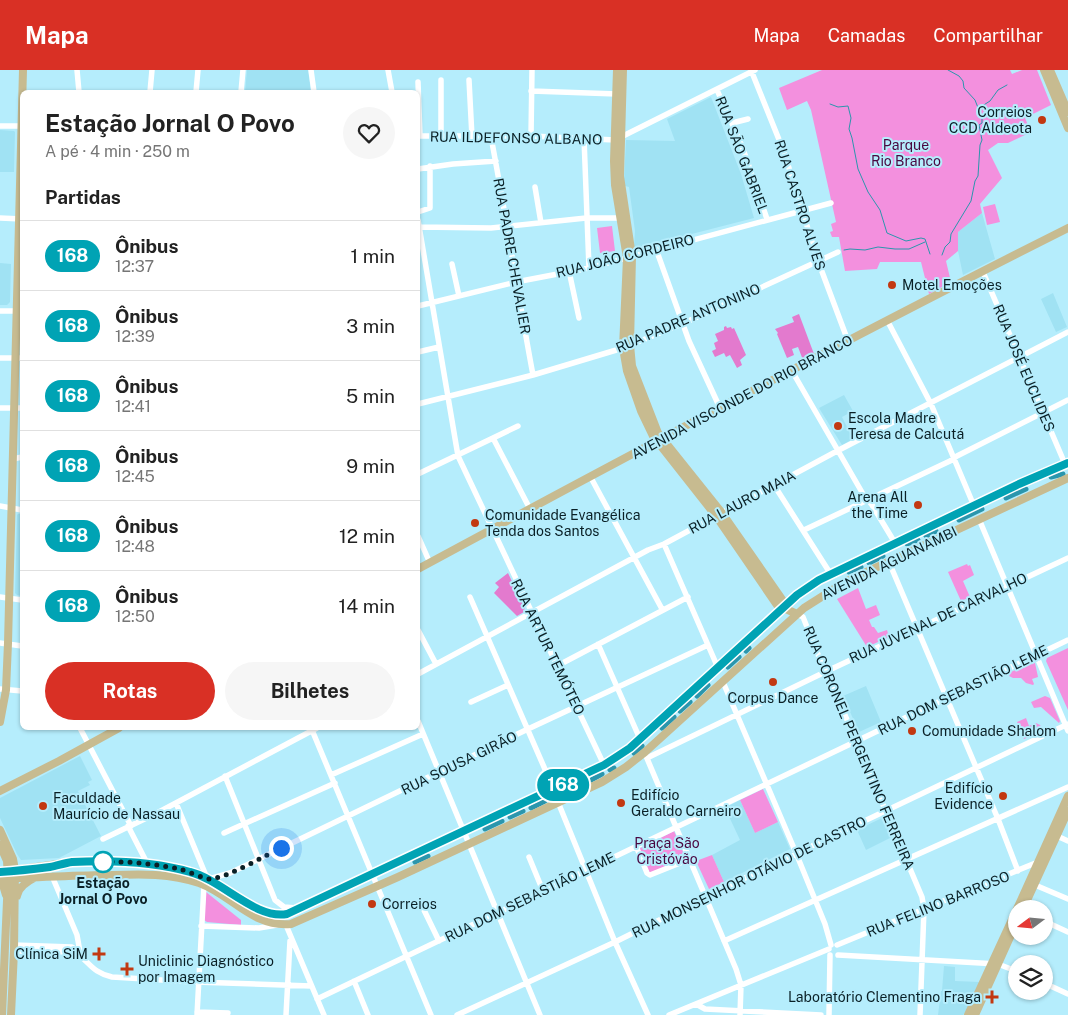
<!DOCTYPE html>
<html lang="pt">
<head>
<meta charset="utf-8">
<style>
  body { margin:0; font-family:"Public Sans",sans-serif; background:#f6f6f6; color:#222; height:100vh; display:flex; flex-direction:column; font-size:19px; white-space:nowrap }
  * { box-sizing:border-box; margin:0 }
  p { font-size:16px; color:#767676 }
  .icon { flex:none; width:28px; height:28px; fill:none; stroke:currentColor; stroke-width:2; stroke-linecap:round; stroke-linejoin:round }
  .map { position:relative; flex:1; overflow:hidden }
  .drawer { position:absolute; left:20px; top:20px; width:400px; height:640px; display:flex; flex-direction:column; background:#fff; border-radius:8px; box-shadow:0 1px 4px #0004 }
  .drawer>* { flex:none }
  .badge { padding:0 10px; border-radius:16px; font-size:18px; line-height:32px }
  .needle { width:32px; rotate:254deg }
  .controls { position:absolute; left:1008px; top:830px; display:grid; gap:10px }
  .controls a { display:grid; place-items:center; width:45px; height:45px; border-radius:50%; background:#fff; box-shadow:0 1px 4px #0004; font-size:25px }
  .you { position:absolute; width:25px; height:25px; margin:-12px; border:4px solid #fff; border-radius:50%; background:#1a73e8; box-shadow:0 0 0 8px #1a73e833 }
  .map>.badge { position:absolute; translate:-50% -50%; box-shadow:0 0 0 2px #fff }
  h2 { padding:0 25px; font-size:19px; line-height:45px }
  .round { display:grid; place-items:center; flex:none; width:52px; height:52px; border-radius:26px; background:#f6f6f6 }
  .head { display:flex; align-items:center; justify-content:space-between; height:85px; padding:0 25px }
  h1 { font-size:24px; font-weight:700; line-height:38px }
  .button { display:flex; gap:10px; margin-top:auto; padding:10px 25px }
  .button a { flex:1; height:58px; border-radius:30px; background:#d93025; color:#fff; font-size:20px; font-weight:700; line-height:58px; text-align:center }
  .button a+a { background:#f6f6f6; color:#222 }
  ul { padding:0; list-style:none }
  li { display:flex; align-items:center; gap:15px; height:70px; padding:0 25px; border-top:1px solid #e0e0e0 }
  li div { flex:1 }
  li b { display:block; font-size:19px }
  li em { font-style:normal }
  li .badge { min-width:55px; font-weight:700; text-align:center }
  header { display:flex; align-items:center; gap:30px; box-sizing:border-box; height:70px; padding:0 25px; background:#d93025; color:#fff }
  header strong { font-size:24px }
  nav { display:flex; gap:28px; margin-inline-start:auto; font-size:18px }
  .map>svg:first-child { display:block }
  .built { fill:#a0e2f3 }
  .green { fill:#f390de }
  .forest { fill:#e37ace }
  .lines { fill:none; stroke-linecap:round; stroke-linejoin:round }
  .stream { stroke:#2b96ad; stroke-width:1 }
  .canal { stroke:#2b96ad; stroke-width:5 }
  .minor { stroke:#fff; stroke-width:5.5 }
  .major { stroke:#c7bb90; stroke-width:8 }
  .line-casing { stroke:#fff; stroke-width:11 }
  .line { stroke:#00a3b4; stroke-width:8 }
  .walk { stroke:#0a2026; stroke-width:5; stroke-dasharray:0 9 }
  .poi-dot { fill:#c23811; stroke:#b5edfc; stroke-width:2 }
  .stop-dot { fill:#fff; stroke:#00a3b4; stroke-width:2.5 }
  .labels { text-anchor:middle; stroke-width:4; stroke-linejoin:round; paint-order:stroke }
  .poi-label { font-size:14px; fill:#0a2026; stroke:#b5edfc; text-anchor:start }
  .street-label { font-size:14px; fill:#0a2026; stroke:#b5edfc }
  .park-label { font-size:14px; fill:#4a0740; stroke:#b5edfc }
  .stop-label { font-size:14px; font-weight:bold; fill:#0a2026; stroke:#b5edfc }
</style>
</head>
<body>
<header>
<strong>Mapa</strong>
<nav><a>Mapa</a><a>Camadas</a><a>Compartilhar</a></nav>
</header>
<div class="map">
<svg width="1068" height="945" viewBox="0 0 1068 945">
  <rect width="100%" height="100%" fill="#b5edfc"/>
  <path class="built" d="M247,0H308L311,22H245Z
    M711,27L741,104L754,148L637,178L634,177L635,161L629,117L625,116L624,111L626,70L675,71L667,49Z
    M0,60L14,61L15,62L14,102H0Z
    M982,143L995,189L963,205L958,181V162Z
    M0,193L11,194L10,232L7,235H0Z
    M1053,223L1067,257L1056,262L1041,229Z
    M844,325L853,341L842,347L853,369L842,375L819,338Z
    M18,444H22V526L17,525L15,523L17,445Z
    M866,616L881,652L859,662L843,626Z
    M80,686L92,710L88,712L90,715L78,721L101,766L59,788L21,790L17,784L0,748V728Z
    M740,730L755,763L778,752L790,779L724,812L712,785L740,770L725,738Z
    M884,747L892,767L866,780L857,760Z
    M944,896L955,897V911L980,912L966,942L963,945H938L941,921H942Z"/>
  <path class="green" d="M822,0H1010L1012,4L1022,0H1037L1051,35L1025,48L1031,62L1008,73H998L988,80L1002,108L980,134L982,143L958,162V181L946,191L951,212L929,224L921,192H880L877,199L845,201L839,167H832L830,162L833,161L831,154L836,152L811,40L807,31L787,40L779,18Z
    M995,134L1000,152L987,155L983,137Z
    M612,156L615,181L600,183L597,158Z
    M967,494L968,496L970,495L974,505L963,511L970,527L961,531L948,502Z
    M858,518L866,539L876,535L880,545L869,550L872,557H874L878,563L887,560L889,567L867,577L837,529Z
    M1068,578V640L1046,591L1047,588Z
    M1032,592L1035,593L1038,607L1032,609L1034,614L1033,615L1026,613L1021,608H1013L1009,606L1011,602Z
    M1045,626L1050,628L1060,651L1059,653L1041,637L1034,638L1031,632Z
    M1026,648L1029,656L1036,653L1040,655L1043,660L1024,669L1017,652Z
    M763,719L778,752L755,763L740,730Z
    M674,761L686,789L650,804L639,779Z
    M712,785L724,812L709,819L696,791Z
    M206,822L241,850V855L207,852L204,850Z"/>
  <path class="forest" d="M799,244L814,284L803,290L798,277L792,279L794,285L787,288L777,264L778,263L775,259L794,252L792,247Z
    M726,256L727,258L731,257L732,259L734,258L746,285L740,290L742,295L737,298L730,285L726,287L724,283L715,287L712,281L716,279L714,273L718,271L715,264L724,260V257Z
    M508,503L525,539L524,542L517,546L494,523L499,517L495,513Z"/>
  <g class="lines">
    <path class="stream" d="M830,34L838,37L848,36L851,48L849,59L852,68L858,99L868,122L880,140L887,163L906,171L921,168L925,169L930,184
      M979,38L990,31L998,20L1007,15
      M844,180L850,179L865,180L878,177L895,179H909L925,172
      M942,185L945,177L950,172L951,164L971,131L975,111L978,106L980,75L982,70L979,55L982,53V48L975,30L964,18L963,11L959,6L948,0"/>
    <path class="canal" d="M1051,407L1063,404
      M1006,428L1026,419
      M959,450L982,439
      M926,466L936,461
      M907,474L918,470
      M869,493L883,486
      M849,502L861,497
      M746,581L749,578
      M728,597L739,587
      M697,626L708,615
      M680,641L690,632
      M662,658L674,647
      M634,683L642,676
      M610,700L614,698
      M591,710L602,704
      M570,720L583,714
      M531,738L545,731
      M510,747L523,741
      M485,759L502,751
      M415,792L428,786"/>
    <path class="minor" d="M77,0L79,22
      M311,0L314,22
      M388,0L392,22
      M751,0L784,82L818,191L848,271
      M441,10V66
      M469,10L472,67
      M418,12L420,66
      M717,20L742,76L767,149
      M531,21L617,24
      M150,22L152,0
      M196,22L198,0
      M241,22L243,0
      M732,53L748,49
      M0,56H22
      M418,66H531L615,70L755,0
      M531,66L532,0
      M491,67C506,146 518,225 533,305
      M584,68L589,198
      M418,99L453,94L496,91
      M535,117L541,153
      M418,142L430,138V96
      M0,148L22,149
      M418,150L458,386L604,695
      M418,157L491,158L586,148H620
      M656,179L689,271L720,338
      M452,194L459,226
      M569,201L579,248
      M983,202L1065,394
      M418,236L516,212L589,198L831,133
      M0,241H22
      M887,250L931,334L974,436
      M418,282L439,277
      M0,288H22
      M792,301L863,424L872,435L895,473
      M418,334L533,305L623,278L682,254L838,182
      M0,338H22
      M493,368L530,439
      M13,389L22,387
      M418,404L518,356
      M590,406L662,539
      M774,415L830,503
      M0,436L22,440
      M979,449L1068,661
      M804,460L950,391L957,386L1068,330
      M418,466L430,493
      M664,474L718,598
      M889,492L998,749L1018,801
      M0,527L22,530
      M470,527L554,720
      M797,544L803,547L825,602L845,645L922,827L924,839L920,945
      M418,560L436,594
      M0,573L22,576
      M598,574L640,669
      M557,596L688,527
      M418,604L648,480L664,474L839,380L1068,262
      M723,612L796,783L825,854L831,875
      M0,619L22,621
      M471,632L508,615
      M418,651L540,945
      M80,658L131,756
      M312,660L431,945
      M646,686L736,899L741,915L740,945
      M647,688L825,602L1068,488
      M331,705L423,664
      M225,706L275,830L284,837L297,838
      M558,732L615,872L648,945
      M176,733L207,808
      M128,756L147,793
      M224,763L335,713
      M1057,766L1068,771
      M103,769L157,743L317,658
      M636,776L647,803L650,805L690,789
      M529,787L543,821
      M52,806L77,865L80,882
      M209,809L230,803L528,659L708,575
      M1035,815L1068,829
      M423,838L439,871
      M1044,851L1068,862
      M286,855L324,945
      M201,856L259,858L277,855
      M724,871L1068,717
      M14,875L72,877L82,883
      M837,875L1038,792
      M14,881L72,882C89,888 89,902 112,907L195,912L311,916
      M838,885L998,894L1016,901
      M354,911L368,945
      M1044,913L1068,924
      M317,929L1068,570
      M696,934L705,939L821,945
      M197,942L228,943
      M197,945L204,815
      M286,945L290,871
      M457,945L615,872L728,816L1068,654
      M669,945L829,879
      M829,945L830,885"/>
    <path class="major" d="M617,0L614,91L615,115L627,188L623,278L627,301L641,341L653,366L716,446L777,535L797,544
      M623,0L620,106L632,186L630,275L632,296L658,363L722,443L786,535
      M1044,0L1068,58
      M1050,0L1068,42
      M418,499C633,383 849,268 1068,158
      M0,652L6,620L8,573L23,0
      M0,721L59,691L119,658
      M0,760L13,789L15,800L14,881L11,945
      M0,775L7,791L8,808L2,945
      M0,802L72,792H135L147,793L196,803L218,814L260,840L273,845L287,844L604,695L630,678L797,525L819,510L1001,422L1068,393
      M0,808C37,808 74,805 111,805C141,804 170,803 199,813C232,825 253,858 291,854L398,807L602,712L626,697L645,682L804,538L845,512L1068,408
      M0,813L3,815L6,825
      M17,826C18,817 28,811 36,807
      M1017,839L1068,726
      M1023,839L1068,741
      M968,945L1016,841
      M975,945L1016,854"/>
  </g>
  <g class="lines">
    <g class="line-casing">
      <path id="line" d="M0,802C16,801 34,799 50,797C57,796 64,793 72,792C112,790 152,791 190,802C222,810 256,850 287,844L604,695L630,678L797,525L819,510L1019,414L1068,393"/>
    </g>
    <use href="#line" class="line"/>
    <path class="walk" d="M103,792C130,791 154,794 180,799C188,801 204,809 210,809C227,808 264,786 281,778"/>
  </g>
  <g class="poi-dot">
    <circle cx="1042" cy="50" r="5"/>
    <circle cx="892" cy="215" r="5"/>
    <circle cx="838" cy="356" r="5"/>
    <circle cx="918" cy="435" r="5"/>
    <circle cx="475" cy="453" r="5"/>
    <circle cx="773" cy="612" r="5"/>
    <circle cx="912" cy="661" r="5"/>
    <circle cx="1003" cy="726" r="5"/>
    <circle cx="621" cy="733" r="5"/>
    <circle cx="43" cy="736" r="5"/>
    <circle cx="372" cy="834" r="5"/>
    <path d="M96.5 876.5h5v5h5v5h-5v5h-5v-5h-5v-5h5z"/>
    <path d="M124.5 891.5h5v5h5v5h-5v5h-5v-5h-5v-5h5z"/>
    <path d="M989.5 919.5h5v5h5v5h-5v5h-5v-5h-5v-5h5z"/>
  </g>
  <circle class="stop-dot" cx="103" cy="792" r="10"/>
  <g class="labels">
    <g class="poi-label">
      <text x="1032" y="47" text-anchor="end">Correios<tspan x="1032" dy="16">CCD Aldeota</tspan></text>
      <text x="902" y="220">Motel Emoções</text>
      <text x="848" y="353">Escola Madre<tspan x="848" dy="16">Teresa de Calcutá</tspan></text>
      <text x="908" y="432" text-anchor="end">Arena All<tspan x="908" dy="16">the Time</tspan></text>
      <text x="485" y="450">Comunidade Evangélica<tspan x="485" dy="16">Tenda dos Santos</tspan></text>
      <text x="773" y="633" text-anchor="middle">Corpus Dance</text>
      <text x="922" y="666">Comunidade Shalom</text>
      <text x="993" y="723" text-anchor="end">Edifício<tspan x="993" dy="16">Evidence</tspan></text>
      <text x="631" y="730">Edifício<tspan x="631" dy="16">Geraldo Carneiro</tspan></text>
      <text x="53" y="733">Faculdade<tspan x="53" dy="16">Maurício de Nassau</tspan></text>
      <text x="382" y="839">Correios</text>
      <text x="88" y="889" text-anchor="end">Clínica SiM</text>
      <text x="138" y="896">Uniclinic Diagnóstico<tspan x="138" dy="16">por Imagem</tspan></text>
      <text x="981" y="932" text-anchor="end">Laboratório Clementino Fraga</text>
    </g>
    <g class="street-label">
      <text transform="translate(516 68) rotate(1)" y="5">RUA ILDEFONSO ALBANO</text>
      <text transform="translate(742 85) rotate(69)" y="5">RUA SÃO GABRIEL</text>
      <text transform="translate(800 135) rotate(72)" y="5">RUA CASTRO ALVES</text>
      <text transform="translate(512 186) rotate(80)" y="5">RUA PADRE CHEVALIER</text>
      <text transform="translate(625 186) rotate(-14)" y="5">RUA JOÃO CORDEIRO</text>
      <text transform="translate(688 248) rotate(-23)" y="5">RUA PADRE ANTONINO</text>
      <text transform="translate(1024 298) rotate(67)" y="5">RUA JOSÉ EUCLIDES</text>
      <text transform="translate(742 327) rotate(-28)" y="5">AVENIDA VISCONDE DO RIO BRANCO</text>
      <text transform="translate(742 432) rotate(-28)" y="5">RUA LAURO MAIA</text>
      <text transform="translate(889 493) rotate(-26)" y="5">AVENIDA AGUANAMBI</text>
      <text transform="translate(938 548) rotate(-25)" y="5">RUA JUVENAL DE CARVALHO</text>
      <text transform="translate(548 577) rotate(64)" y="5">RUA ARTUR TEMÓTEO</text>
      <text transform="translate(963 620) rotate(-26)" y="5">RUA DOM SEBASTIÃO LEME</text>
      <text transform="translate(859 678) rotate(67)" y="5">RUA CORONEL PERGENTINO FERREIRA</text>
      <text transform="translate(459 693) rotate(-26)" y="5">RUA SOUSA GIRÃO</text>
      <text transform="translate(749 807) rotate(-26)" y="5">RUA MONSENHOR OTÁVIO DE CASTRO</text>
      <text transform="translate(530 827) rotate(-26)" y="5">RUA DOM SEBASTIÃO LEME</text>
      <text transform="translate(938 834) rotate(-22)" y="5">RUA FELINO BARROSO</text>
    </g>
    <g class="park-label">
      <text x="906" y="80">Parque<tspan x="906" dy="16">Rio Branco</tspan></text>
      <text x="667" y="778">Praça São<tspan x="667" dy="16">Cristóvão</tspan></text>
    </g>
    <g class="stop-label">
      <text x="103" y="818">Estação<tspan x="103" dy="16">Jornal O Povo</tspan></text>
    </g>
  </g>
</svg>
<div class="controls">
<a><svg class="needle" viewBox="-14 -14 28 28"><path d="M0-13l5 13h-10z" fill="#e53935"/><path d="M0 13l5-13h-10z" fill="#767676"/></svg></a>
<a><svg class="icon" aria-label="layers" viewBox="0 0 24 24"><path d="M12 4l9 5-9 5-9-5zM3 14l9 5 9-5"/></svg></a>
</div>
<div class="you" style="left:281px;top:778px"></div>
<b class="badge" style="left:563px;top:715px;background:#00a3b4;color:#fff">168</b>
<section class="drawer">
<div class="head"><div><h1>Estação Jornal O Povo</h1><p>A pé · 4 min · 250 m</p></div><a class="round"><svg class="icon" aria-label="heart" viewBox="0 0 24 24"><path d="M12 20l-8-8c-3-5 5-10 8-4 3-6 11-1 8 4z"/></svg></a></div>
<h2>Partidas</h2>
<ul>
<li><span class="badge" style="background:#00a3b4;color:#fff">168</span><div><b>Ônibus</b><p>12:37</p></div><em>1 min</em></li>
<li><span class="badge" style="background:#00a3b4;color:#fff">168</span><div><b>Ônibus</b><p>12:39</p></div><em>3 min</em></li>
<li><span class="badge" style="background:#00a3b4;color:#fff">168</span><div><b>Ônibus</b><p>12:41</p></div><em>5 min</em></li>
<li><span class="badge" style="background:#00a3b4;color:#fff">168</span><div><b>Ônibus</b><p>12:45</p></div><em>9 min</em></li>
<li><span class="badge" style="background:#00a3b4;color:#fff">168</span><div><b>Ônibus</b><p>12:48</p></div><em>12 min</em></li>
<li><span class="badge" style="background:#00a3b4;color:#fff">168</span><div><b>Ônibus</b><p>12:50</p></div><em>14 min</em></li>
</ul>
<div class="button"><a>Rotas</a><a>Bilhetes</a></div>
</section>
</div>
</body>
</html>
